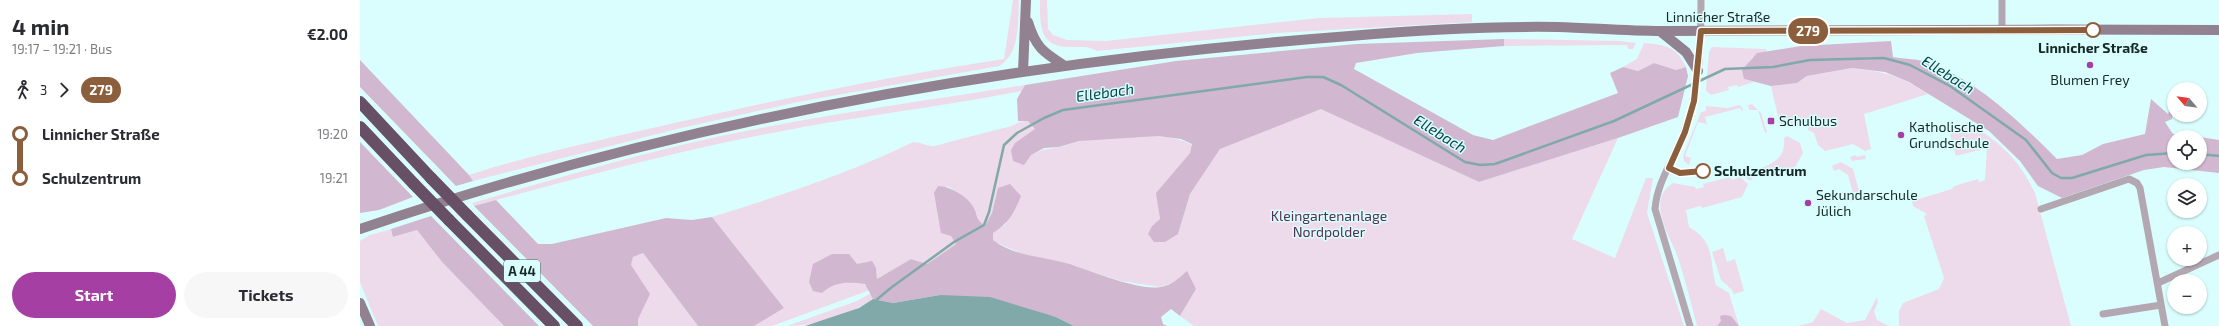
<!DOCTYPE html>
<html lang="en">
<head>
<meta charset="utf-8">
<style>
  body { margin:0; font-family:"Exo 2",sans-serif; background:#f7f7f7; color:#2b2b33; height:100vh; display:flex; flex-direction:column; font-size:15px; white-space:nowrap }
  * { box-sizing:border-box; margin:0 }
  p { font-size:13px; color:#7c7c81 }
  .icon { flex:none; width:22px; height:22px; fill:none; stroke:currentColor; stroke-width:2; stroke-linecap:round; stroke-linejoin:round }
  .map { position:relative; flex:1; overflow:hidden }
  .drawer { display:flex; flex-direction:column; background:#fff; width:360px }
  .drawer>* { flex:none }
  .badge { padding:0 8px; border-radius:13px; font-size:14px; line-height:26px }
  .needle { width:26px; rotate:299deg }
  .tools { position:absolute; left:1807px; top:82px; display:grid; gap:8px }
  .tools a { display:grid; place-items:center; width:40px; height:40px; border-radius:50%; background:#fff; box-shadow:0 1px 3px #0004; font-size:20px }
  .map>.badge { position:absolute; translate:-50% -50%; box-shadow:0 0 0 2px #fff }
  .legs { display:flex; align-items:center; gap:6px; height:44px; padding:0 12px; font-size:13px }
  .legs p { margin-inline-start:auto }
  .overview { display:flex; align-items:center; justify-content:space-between; height:68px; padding:0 12px }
  h1 { font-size:22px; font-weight:700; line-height:30px }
  .cta { display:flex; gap:8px; margin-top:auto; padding:8px 12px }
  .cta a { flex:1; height:46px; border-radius:24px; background:#a53fa4; color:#fff; font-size:16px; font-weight:700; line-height:46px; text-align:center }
  .cta a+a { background:#f7f7f7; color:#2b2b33 }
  ul { padding:0 12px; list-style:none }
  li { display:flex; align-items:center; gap:14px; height:44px; font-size:15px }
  li i { display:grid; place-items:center; width:6px; height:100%; margin:0 5px; background:currentColor }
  li i::after { content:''; width:10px; height:10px; margin:-5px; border:3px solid; border-radius:50%; background:#fff }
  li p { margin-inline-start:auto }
  li:first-child i { background:linear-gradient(#0000 50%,currentColor 0) }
  li:last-child i { background:linear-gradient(currentColor 50%,#0000 0) }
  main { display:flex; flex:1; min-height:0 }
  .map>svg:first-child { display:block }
  .green { fill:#eddaeb }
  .forest { fill:#d1b8d0 }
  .water { fill:#81a9a9 }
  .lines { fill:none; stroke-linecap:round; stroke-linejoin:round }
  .stream { stroke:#81a9a9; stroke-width:2.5 }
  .street { stroke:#b3a7b2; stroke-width:7 }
  .secondary { stroke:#928191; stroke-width:10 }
  .highway { stroke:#674f66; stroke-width:12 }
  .highway-bridge { stroke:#674f66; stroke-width:12 }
  .line-1-casing { stroke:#fff; stroke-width:9 }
  .line-1 { stroke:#8b5e3c; stroke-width:6 }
  .stop-1-dot { fill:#fff; stroke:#8b5e3c; stroke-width:2 }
  .poi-dot { fill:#a53fa4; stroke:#dafefe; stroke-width:1.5 }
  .labels { text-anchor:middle; stroke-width:3; stroke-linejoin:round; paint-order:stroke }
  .shield { fill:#dafefe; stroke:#526869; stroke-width:1 }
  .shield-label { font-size:13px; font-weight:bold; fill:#172829 }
  .street-label { font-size:14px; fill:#172829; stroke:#dafefe }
  .stop-label { font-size:14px; font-weight:bold; fill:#172829; stroke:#dafefe }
  .poi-label { font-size:14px; fill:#172829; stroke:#dafefe; text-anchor:start }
  .park-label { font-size:14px; fill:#543153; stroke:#dafefe }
  .water-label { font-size:15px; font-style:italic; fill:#074647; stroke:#dafefe }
</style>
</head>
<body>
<main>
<section class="drawer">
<div class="overview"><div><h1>4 min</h1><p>19:17 – 19:21 · Bus</p></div><b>€2.00</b></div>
<div class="legs"><svg class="icon" aria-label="walk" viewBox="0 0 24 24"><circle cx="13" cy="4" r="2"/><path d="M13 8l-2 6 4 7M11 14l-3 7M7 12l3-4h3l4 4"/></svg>3<svg class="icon" aria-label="forward" viewBox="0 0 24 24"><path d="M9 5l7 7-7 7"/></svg><b class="badge" style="background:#8b5e3c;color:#fff">279</b></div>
<ul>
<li><i style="color:#8b5e3c"></i><b>Linnicher Straße</b><p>19:20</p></li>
<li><i style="color:#8b5e3c"></i><b>Schulzentrum</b><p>19:21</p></li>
</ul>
<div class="cta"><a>Start</a><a>Tickets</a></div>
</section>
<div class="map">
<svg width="1859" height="326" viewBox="0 0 1859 326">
  <rect width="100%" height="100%" fill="#dafefe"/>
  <path class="green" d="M653,0H659C658,22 660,54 639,66L438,102L317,129L113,181L109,175C167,156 228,143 288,129C406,102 524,77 644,59Z
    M680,0H687L688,29L693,35L707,40L746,41L959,18L1112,14V22L917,33L737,51C729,46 722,47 713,47C679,48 680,27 680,0Z
    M1144,39L1260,41L1276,43L1273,49H1268L1267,45L1144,46Z
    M1284,43C1306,45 1316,46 1326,67L1316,70L1294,63L1278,71L1263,67L1277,59Z
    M1352,47L1406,49L1407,53C1388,54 1389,63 1384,79L1394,82L1378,87L1377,85L1368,87L1369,90L1351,95L1346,91V88L1349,52Z
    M1492,68C1524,72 1540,75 1568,94L1504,114L1511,149L1505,151L1493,144L1465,151L1458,145L1454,133L1448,130L1446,123L1429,127L1420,125L1411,86L1437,83L1447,76Z
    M665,85L662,91C581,107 498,116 417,132C315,151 215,179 114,206L112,203C195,179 277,154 361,136C461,115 564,101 665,85Z
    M1392,104L1401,113L1407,132L1405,133L1398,110H1389L1388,105Z
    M1379,105L1382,107L1383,112L1380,108L1345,117L1347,124L1338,122L1325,156L1331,158L1329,165L1324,161L1323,156L1341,112L1346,111V106L1368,108Z
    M961,108L1119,182L1258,138L1212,239L1255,258L1286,178H1293L1287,213L1324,326H834L820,316L836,289L812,283L800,287L761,281L705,263L669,257L633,241V233L646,224L638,188L632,213L625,227C613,216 620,218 614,208C609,199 595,189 586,186L591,236L596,244L567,264L551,259L517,279L516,268L471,285C482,283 503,277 510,290L412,326H394L424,308L352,217C419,196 488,174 551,143C557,140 568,147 575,146C599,139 624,133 648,127C657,125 656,121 668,121L676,129L655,143L671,155C685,148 686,150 700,147C707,146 713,142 720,141C752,135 804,130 832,145L830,153L797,193L800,219L792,226L818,234L830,194L860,149Z
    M1607,122C1639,141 1659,159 1675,193L1711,326H1539V311L1543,303L1579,289L1584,278L1564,216L1567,214L1553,206L1552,201L1592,189L1594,186L1618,179L1619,182L1625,180L1627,148L1596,156L1590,134L1603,128Z
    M1427,136L1440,143L1443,153L1435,167L1392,178L1391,181L1380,174C1400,168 1427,165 1424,138Z
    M1496,155L1497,157L1505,155L1506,159L1492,161L1490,157Z
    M1481,162L1493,169L1499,191L1492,202L1489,200L1493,193L1488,175L1479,169L1474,171L1472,166Z
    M1370,177L1372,180L1380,177L1388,184L1382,197L1342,208L1340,206L1326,210L1329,227C1356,242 1349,261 1356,285L1369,293L1379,326L1361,321L1357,326H1337C1331,304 1326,282 1319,261C1312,238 1284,202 1313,183L1335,187L1336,189L1344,187L1343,184Z
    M31,229L34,237L57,230L82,262L144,326H18L0,282V241L10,235Z
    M1363,248L1367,262L1375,259L1384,291L1374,294L1371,289L1361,280L1352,252Z
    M283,253L338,326H278L271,265L273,257Z
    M511,293L513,299C489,315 456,326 427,326L497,301Z
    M1517,297L1518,302L1514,311L1517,320L1529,326H1438L1453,322L1461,309L1487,323L1505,320Z"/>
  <path class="forest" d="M1144,39V46L1057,53L996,63L994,69L1113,135L1133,140L1258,93L1250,73L1263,67L1278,71L1294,63L1316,70L1326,67L1328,76L1318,117L1258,138L1119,182L961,109L860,149L830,194L818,234L805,242H794L788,234L792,226L800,219L796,193L830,153L832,144L821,139L798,136L719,141L699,147L684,148L671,155L664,165L653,161L651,150L655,143L675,129L668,121H658L657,99L665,85L816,61L996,44Z
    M1531,41L1533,57C1545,59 1559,59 1570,63C1619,82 1661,123 1697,159L1722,155L1743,144L1785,134L1791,99L1808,114L1810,110L1813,109L1812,119L1805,122L1813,134L1838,137H1814V163H1840V137L1859,140V173L1804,167L1784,170L1702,198L1678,186L1660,161L1629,131L1549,82L1525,72L1492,68L1447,76L1437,83L1411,86L1384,79L1382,70L1397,53L1441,46Z
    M0,60L109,175L113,181L96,186L0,87Z
    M0,142L53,197L19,210L0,213Z
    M650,184L661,196C654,213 649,223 633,233V240C656,257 680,256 706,263C730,270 777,291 801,287C812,285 819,278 827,271L836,289L820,316L811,309L801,317L803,324L807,326H822H714L696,317L580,295L533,303L513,299L505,284C488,282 475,281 462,293L453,291L449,282L453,264L472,254H489L497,264L512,261L516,268L517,279L551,259L567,264L596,244L591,236L581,233L574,193L578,186C590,186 609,197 614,208C619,218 614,217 625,226L632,213L638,188Z
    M136,200L178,244H192L306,218L332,220L352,217L424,308L394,326H338L283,253L273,257L271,265L290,294L278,319V326H233L114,206Z
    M71,216L179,326H144L82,262L57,230L33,237L31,229Z
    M1364,315L1371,316L1379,326H1357L1361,321L1360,316Z"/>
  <path class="water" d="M580,295L630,297L696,317L714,326H445L499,308L513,299L533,303Z"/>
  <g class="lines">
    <path class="stream" d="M1840,154L1859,156
      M515,301L532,287L594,242L624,225L629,212L644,145L657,133L684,118L703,110L947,77H963L981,85L1105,162L1120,165L1135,164L1254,121L1365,69L1413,67L1450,60L1524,58L1550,65L1590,86L1666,140L1692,173L1701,178H1712L1786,155L1814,153"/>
    <path class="street" d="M1642,29V0
      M1681,209L1769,179L1777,183L1780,188L1805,326
      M1798,283L1859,255
      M1743,314L1801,305
      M1330,326L1295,209C1297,181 1315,158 1324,132C1340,90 1341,45 1341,0"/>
    <path class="secondary" d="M668,22C676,48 683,52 705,66
      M1300,31L1326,52L1338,71
      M663,72L666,0
      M0,229C318,121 655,61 990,36C1059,30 1129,26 1198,27C1232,28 1267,31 1301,31C1487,30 1673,29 1859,30
      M0,303L10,326"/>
    <path class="highway" d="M0,102L71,178
      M0,127L54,184
      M107,215L217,326
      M89,220L194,326"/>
    <path class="highway-bridge" d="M71,178L107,215
      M54,184L89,220"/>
  </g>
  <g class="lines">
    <g class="line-1-casing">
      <path id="line-1" d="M1343,171L1320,173L1309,168L1325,132L1334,101L1341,31L1733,30"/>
    </g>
    <use href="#line-1" class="line-1"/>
  </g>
  <g class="stop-1-dot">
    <circle cx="1733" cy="30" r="7"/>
    <circle cx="1343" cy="171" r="7"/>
  </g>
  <g class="poi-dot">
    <circle cx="1730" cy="65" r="4"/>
    <rect x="1407" y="117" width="8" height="8" rx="2"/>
    <circle cx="1541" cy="135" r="4"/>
    <circle cx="1448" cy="203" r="4"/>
  </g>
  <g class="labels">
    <rect class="shield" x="144" y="260" width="36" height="22" rx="3"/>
    <g class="shield-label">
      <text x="162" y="276">A 44</text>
    </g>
    <g class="street-label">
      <text x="1358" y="22">Linnicher Straße</text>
    </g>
    <g class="stop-label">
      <text x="1733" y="53">Linnicher Straße</text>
      <text x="1354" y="176" text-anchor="start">Schulzentrum</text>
    </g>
    <g class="poi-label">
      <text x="1730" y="85" text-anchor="middle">Blumen Frey</text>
      <text x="1419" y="126">Schulbus</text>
      <text x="1549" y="132">Katholische<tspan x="1549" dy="16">Grundschule</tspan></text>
      <text x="1456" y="200">Sekundarschule<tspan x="1456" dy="16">Jülich</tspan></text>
    </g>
    <g class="park-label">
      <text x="969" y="221">Kleingartenanlage<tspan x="969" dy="16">Nordpolder</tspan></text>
    </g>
    <g class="water-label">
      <text transform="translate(1588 75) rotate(32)" y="5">Ellebach</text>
      <text transform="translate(745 93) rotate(-8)" y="5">Ellebach</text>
      <text transform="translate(1080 134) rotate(32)" y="5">Ellebach</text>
    </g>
  </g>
</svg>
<div class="tools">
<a><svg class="needle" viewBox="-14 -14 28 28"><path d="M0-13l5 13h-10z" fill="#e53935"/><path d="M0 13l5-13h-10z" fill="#7c7c81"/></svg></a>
<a><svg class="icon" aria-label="locate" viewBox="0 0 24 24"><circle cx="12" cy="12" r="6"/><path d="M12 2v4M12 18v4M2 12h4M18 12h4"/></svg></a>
<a><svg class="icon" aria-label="layers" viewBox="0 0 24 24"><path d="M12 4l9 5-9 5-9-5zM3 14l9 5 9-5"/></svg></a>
<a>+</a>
<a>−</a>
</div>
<b class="badge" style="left:1448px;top:31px;background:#8b5e3c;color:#fff">279</b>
</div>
</main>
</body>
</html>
